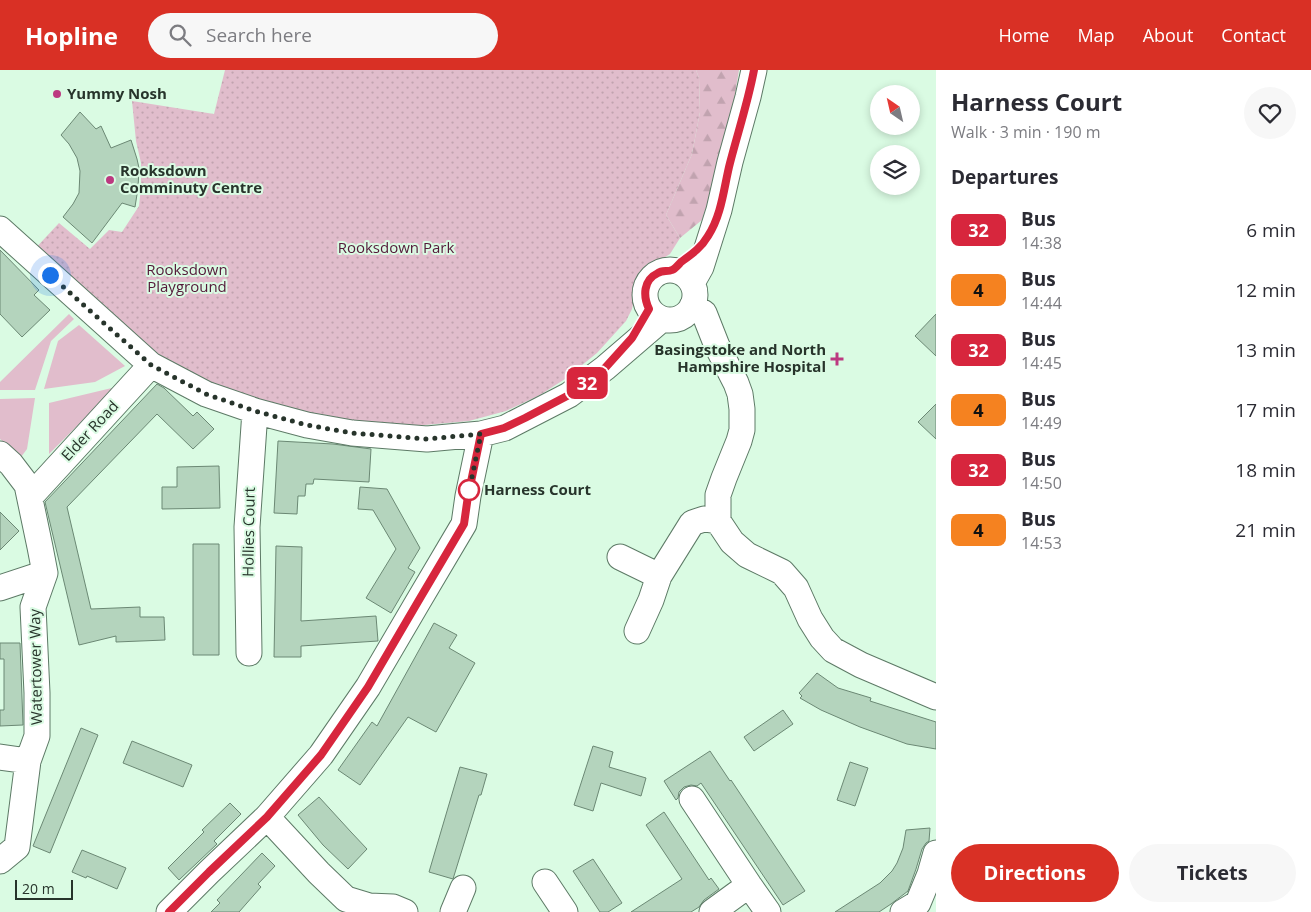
<!DOCTYPE html>
<html lang="en">
<head>
<meta charset="utf-8">
<style>
  body { margin:0; font-family:"Open Sans",sans-serif; background:#f7f7f7; color:#2b2b33; height:100vh; display:flex; flex-direction:column; font-size:19px; white-space:nowrap }
  * { box-sizing:border-box; margin:0 }
  p { font-size:16px; color:#7c7c81 }
  .icon { flex:none; width:28px; height:28px; fill:none; stroke:currentColor; stroke-width:2; stroke-linecap:round; stroke-linejoin:round }
  .map { position:relative; flex:1; overflow:hidden }
  .panel { display:flex; flex-direction:column; background:#fff; width:375px }
  .panel>* { flex:none }
  .badge { padding:0 10px; border-radius:8px; font-size:18px; line-height:32px }
  .needle { width:32px; rotate:326deg }
  .buttons { position:absolute; left:870px; top:15px; display:grid; gap:10px }
  .buttons a { display:grid; place-items:center; width:50px; height:50px; border-radius:50%; background:#fff; box-shadow:0 2px 8px #0003; font-size:25px }
  .scale { position:absolute; left:15px; bottom:12px; width:58px; box-sizing:border-box; padding-left:5px; border:2px solid #27342b; border-top:0; font-size:14px; line-height:18px; white-space:nowrap; color:#27342b; -webkit-text-stroke:4px #dafbe3; paint-order:stroke }
  .you { position:absolute; width:25px; height:25px; margin:-12px; border:4px solid #fff; border-radius:50%; background:#1a73e8; box-shadow:0 0 0 8px #1a73e833 }
  .map>.badge { position:absolute; translate:-50% -50%; box-shadow:0 0 0 2px #fff }
  h2 { padding:0 15px; font-size:19px; line-height:45px }
  .round { display:grid; place-items:center; flex:none; width:52px; height:52px; border-radius:26px; background:#f7f7f7 }
  .head { display:flex; align-items:center; justify-content:space-between; height:85px; padding:0 15px }
  h1 { font-size:24px; font-weight:700; line-height:38px }
  .primary-button { display:flex; gap:10px; margin-top:auto; padding:10px 15px }
  .primary-button a { flex:1; height:58px; border-radius:30px; background:#d93025; color:#fff; font-size:20px; font-weight:700; line-height:58px; text-align:center }
  .primary-button a+a { background:#f7f7f7; color:#2b2b33 }
  ul { padding:0; list-style:none }
  li { display:flex; align-items:center; gap:15px; height:60px; padding:0 15px }
  li div { flex:1 }
  li b { display:block; font-size:19px }
  li em { font-style:normal }
  li .badge { min-width:55px; font-weight:700; text-align:center }
  header { display:flex; align-items:center; gap:30px; box-sizing:border-box; height:70px; padding:0 25px; background:#d93025; color:#fff }
  header strong { font-size:24px }
  nav { display:flex; gap:28px; margin-inline-start:auto; font-size:18px }
  .search { width:350px; height:45px; background:#f7f7f7; display:flex; align-items:center; gap:12px; box-sizing:border-box; padding:0 18px; border-radius:28px; color:#7c7c81; font-size:19px }
  main { display:flex; flex:1; min-height:0 }
  .map>svg:first-child { display:block }
  .grass { fill:#e1bdcc }
  .forest { fill:url(#forest-firs) }
  .park { fill:url(#park-dots) }
  .building { fill:#b4d4bd; stroke:#6b8874 }
  .lines { fill:none; stroke-linecap:round; stroke-linejoin:round }
  .minor-casing { stroke:#5d7a66; stroke-width:27 }
  .minor { stroke:#fff; stroke-width:25 }
  .line-casing { stroke:#fff; stroke-width:11 }
  .line { stroke:#d7263d; stroke-width:8 }
  .walk { stroke:#27342b; stroke-width:5; stroke-dasharray:0 9 }
  .poi-dot { fill:#bc3980; stroke:#dafbe3; stroke-width:2 }
  .stop-dot { fill:#fff; stroke:#d7263d; stroke-width:2.5 }
  .labels { text-anchor:middle; stroke-width:4; stroke-linejoin:round; paint-order:stroke }
  .poi-label { font-size:15px; font-weight:bold; fill:#27342b; stroke:#dafbe3; text-anchor:start }
  .park-label { font-size:15px; fill:#541939; stroke:#dafbe3 }
  .street-label { font-size:15px; fill:#27342b; stroke:#dafbe3 }
  .stop-label { font-size:15px; font-weight:bold; fill:#27342b; stroke:#dafbe3; text-anchor:start }
</style>
</head>
<body>
<header>
<strong>Hopline</strong>
<div class="search"><svg class="icon" aria-label="search" viewBox="0 0 24 24"><circle cx="10" cy="10" r="6"/><path d="M15 15l6 6"/></svg>Search here</div>
<nav><a>Home</a><a>Map</a><a>About</a><a>Contact</a></nav>
</header>
<main>
<div class="map">
<svg width="936" height="842" viewBox="0 0 936 842">
  <defs>
    <pattern id="forest-firs" width="22" height="20" patternUnits="userSpaceOnUse" patternTransform="scale(1.25)"><rect width="22" height="20" fill="#e1bdcc"/><path d="M5 1l3.5 6h-7zM16 11l3.5 6h-7z" fill="#c1a3af"/></pattern>
    <pattern id="park-dots" width="8" height="8" patternUnits="userSpaceOnUse" patternTransform="scale(1.25)"><rect width="8" height="8" fill="#e1bdcc"/><path d="M2 2h.1M6 6h.1" fill="none" stroke="#c1a3af" stroke-width="1.8" stroke-linecap="round"/></pattern>
  </defs>
  <rect width="100%" height="100%" fill="#dafbe3"/>
  <path class="grass" d="M69,244L74,249L51,271L35,320H0V312Z
    M79,255L125,296L95,312L44,319L58,271Z
    M116,317L49,384V333Z
    M35,328L27,379L21,387L0,369V329Z"/>
  <path class="forest" d="M696,0H739L726,78L702,150L680,168L666,145L692,84L700,42L699,8Z"/>
  <path class="park" d="M225,0H696L699,8L700,42L692,84L666,145L680,168L670,184L652,195L644,202L637,214L632,239L626,251L597,283L565,309L540,325L506,341L469,351L391,358L258,335L152,292L32,182L59,153L90,179L109,160L122,162L139,136L141,117V93L136,71L132,31L214,44Z"/>
  <path class="building" d="M80,42L96,59L101,56L111,78L131,70L137,89L139,98L138,118L135,137L122,133L92,173L63,147L73,134L79,123L80,101L77,88L69,74L61,65Z
    M0,180L39,220L34,225L50,240L22,267L0,244Z
    M936,244V286L915,266Z
    M157,314L164,318L193,346L197,342L214,359L193,379L157,344L67,437L91,539L140,537V547H164L165,570L116,572V566L79,575L45,432Z
    M936,334V369L918,352Z
    M278,371L333,374L371,379L369,412L314,409L313,414H306L305,426H298L297,444L274,443Z
    M219,396L220,438L162,439V417H177V397Z
    M360,417L387,419L420,478L408,498L415,502L391,543L366,528L396,479L373,440L358,439Z
    M0,442L19,461L0,480Z
    M193,474H219V585H193Z
    M276,476L302,477L301,551L376,546L378,571L301,576V587H274Z
    M434,553L457,565L449,578L475,593L436,662L408,647L360,715L338,700L372,652L377,656Z
    M0,573H20L23,655L0,656V640H4V589H0Z
    M817,603L838,618L871,628L870,631L936,652V679L907,674L860,657L821,640L800,628L802,626L799,623Z
    M783,640L793,654L754,681L744,667Z
    M81,658L98,665L50,783L33,776Z
    M132,671L192,695L183,717L123,693Z
    M593,676L613,682L609,697L646,708L641,726L601,713L593,741L574,735Z
    M710,681L730,711L731,710L805,821L783,835L701,713L697,716L691,715L684,717L679,722L678,728L676,730L664,711Z
    M850,692L868,698L855,736L837,730Z
    M460,697L487,704L481,725H479L453,809L429,802Z
    M319,727L351,762L367,779L348,799L323,775L298,745Z
    M230,733L241,744L214,771L217,774L179,810L168,798L204,762L202,760Z
    M664,742L709,810L711,808L719,819L704,830L699,837L691,842H631L682,809L646,755Z
    M930,758L929,771L926,773L922,779L916,799L908,821L891,834L879,842H835L880,813L892,801L897,793L903,778L906,760Z
    M82,780L126,798L117,819L87,806L86,808L72,802Z
    M262,783L275,796L258,814L261,817L239,842H211L220,833L217,830Z
    M593,789L622,833L608,842H600L573,801Z"/>
  <g class="lines">
    <g class="minor-casing">
      <path id="minor" d="M0,159L151,295L206,324L255,341L307,355L352,363L427,369L481,364L505,358L569,325L605,298L662,249
        M645 225a25 25 0 1 1 50 0a25 25 0 1 1-50 0Z
        M692,213L701,197L719,140L730,92L748,27L754,0
        M692,236L704,243L717,276L736,313L740,324L742,339V360L739,371L724,408L718,425V451L732,472L747,485L782,502L796,518L810,549L822,568L833,580L861,595L936,627
        M0,384L11,394L27,415L40,477L45,503L33,537L37,623V666L28,691L17,777L0,791
        M30,427L151,295
        M620,487L659,506
        M0,518L45,503
        M637,561L651,530L659,506L692,453L704,449L718,451
        M249,583L247,457L255,341
        M0,687L28,691
        M692,729L749,815L768,842
        M267,747L319,803L346,829L369,836L393,837L405,842
        M545,812L565,842
        M169,842L209,802L267,747L321,685L368,617L419,530L464,454L468,426L481,364
        M453,842L463,818
        M712,842L749,815
        M903,842L918,833L930,804L936,783"/>
    </g>
    <use href="#minor" class="minor"/>
  </g>
  <g class="lines">
    <g class="line-casing">
      <path id="line" d="M169,842L209,802L267,747L321,685L368,617L419,530L464,454L468,426L481,364L504,358L525,348L569,325L588,312L605,298L632,268L649,239C643,226 643,210 658,203C662,200 668,202 672,200C675,199 679,194 681,192C692,184 701,178 708,166C722,145 724,116 730,93C738,62 748,32 754,0"/>
    </g>
    <use href="#line" class="line"/>
    <path class="walk" d="M50,205L151,295L206,324L255,341L307,355L352,363L427,369L481,364L468,426L469,420"/>
  </g>
  <g class="poi-dot">
    <circle cx="57" cy="24" r="5"/>
    <circle cx="110" cy="110" r="5"/>
    <path d="M834.5 281.5h5v5h5v5h-5v5h-5v-5h-5v-5h5z"/>
  </g>
  <circle class="stop-dot" cx="469" cy="420" r="10"/>
  <g class="labels">
    <g class="poi-label">
      <text x="67" y="29">Yummy Nosh</text>
      <text x="120" y="106">Rooksdown<tspan x="120" dy="17">Comminuty Centre</tspan></text>
      <text x="826" y="285" text-anchor="end">Basingstoke and North<tspan x="826" dy="17">Hampshire Hospital</tspan></text>
    </g>
    <g class="park-label">
      <text x="396" y="183">Rooksdown Park</text>
      <text x="187" y="205">Rooksdown<tspan x="187" dy="17">Playground</tspan></text>
    </g>
    <g class="street-label">
      <text transform="translate(90 361) rotate(-47)" y="5">Elder Road</text>
      <text transform="translate(249 462) rotate(-89)" y="5">Hollies Court</text>
      <text transform="translate(36 597) rotate(-91)" y="5">Watertower Way</text>
    </g>
    <g class="stop-label">
      <text x="484" y="425">Harness Court</text>
    </g>
  </g>
</svg>
<div class="buttons">
<a><svg class="needle" viewBox="-14 -14 28 28"><path d="M0-13l5 13h-10z" fill="#e53935"/><path d="M0 13l5-13h-10z" fill="#7c7c81"/></svg></a>
<a><svg class="icon" aria-label="layers" viewBox="0 0 24 24"><path d="M12 4l9 5-9 5-9-5zM3 14l9 5 9-5"/></svg></a>
</div>
<div class="scale">20 m</div>
<div class="you" style="left:50px;top:205px"></div>
<b class="badge" style="left:587px;top:313px;background:#d7263d;color:#fff">32</b>
</div>
<section class="panel">
<div class="head"><div><h1>Harness Court</h1><p>Walk · 3 min · 190 m</p></div><a class="round"><svg class="icon" aria-label="heart" viewBox="0 0 24 24"><path d="M12 20l-8-8c-3-5 5-10 8-4 3-6 11-1 8 4z"/></svg></a></div>
<h2>Departures</h2>
<ul>
<li><span class="badge" style="background:#d7263d;color:#fff">32</span><div><b>Bus</b><p>14:38</p></div><em>6 min</em></li>
<li><span class="badge" style="background:#f58220;color:#111">4</span><div><b>Bus</b><p>14:44</p></div><em>12 min</em></li>
<li><span class="badge" style="background:#d7263d;color:#fff">32</span><div><b>Bus</b><p>14:45</p></div><em>13 min</em></li>
<li><span class="badge" style="background:#f58220;color:#111">4</span><div><b>Bus</b><p>14:49</p></div><em>17 min</em></li>
<li><span class="badge" style="background:#d7263d;color:#fff">32</span><div><b>Bus</b><p>14:50</p></div><em>18 min</em></li>
<li><span class="badge" style="background:#f58220;color:#111">4</span><div><b>Bus</b><p>14:53</p></div><em>21 min</em></li>
</ul>
<div class="primary-button"><a>Directions</a><a>Tickets</a></div>
</section>
</main>
</body>
</html>
